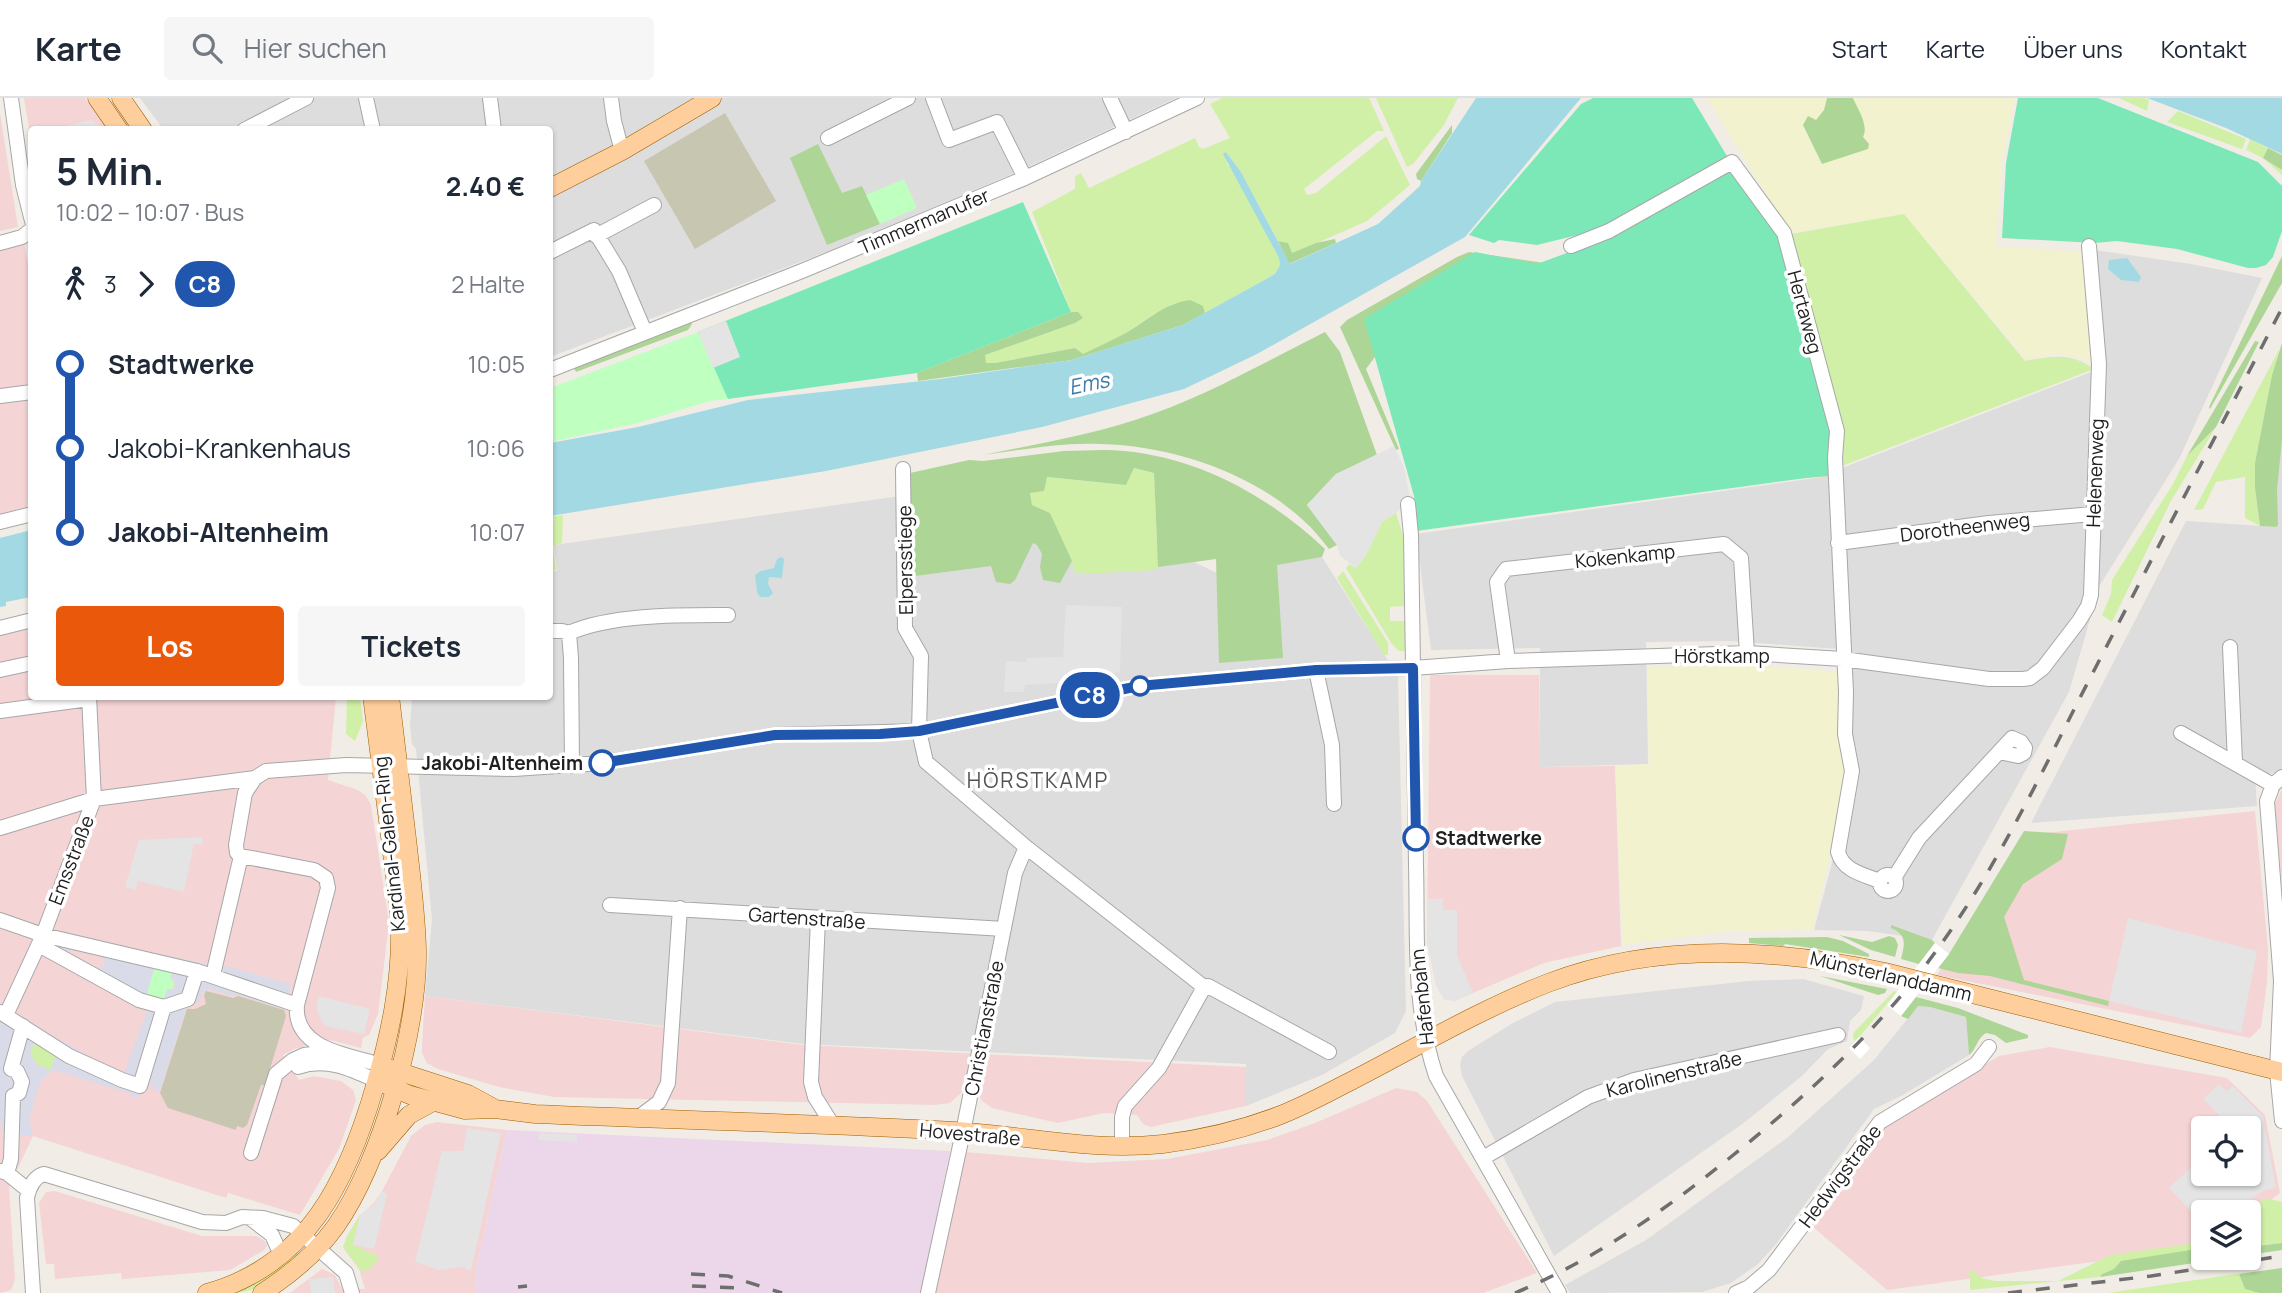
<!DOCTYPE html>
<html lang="de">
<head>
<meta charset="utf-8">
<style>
  body { margin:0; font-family:Manrope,sans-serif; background:#f6f6f7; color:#1f2937; height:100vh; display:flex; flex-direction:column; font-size:26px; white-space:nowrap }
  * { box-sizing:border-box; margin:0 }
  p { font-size:23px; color:#747a83 }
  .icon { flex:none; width:38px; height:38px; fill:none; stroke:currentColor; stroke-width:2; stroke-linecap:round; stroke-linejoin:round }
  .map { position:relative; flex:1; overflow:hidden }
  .sheet { position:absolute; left:28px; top:28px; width:525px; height:574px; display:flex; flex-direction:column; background:#fff; border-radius:7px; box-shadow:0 2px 5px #0004 }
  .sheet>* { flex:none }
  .badge { padding:0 14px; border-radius:23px; font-size:24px; line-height:46px }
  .buttons { position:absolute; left:2191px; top:1018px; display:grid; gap:14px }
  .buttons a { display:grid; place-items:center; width:70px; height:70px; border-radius:7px; background:#fff; box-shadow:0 2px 5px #0004; font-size:35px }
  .map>.badge { position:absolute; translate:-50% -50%; box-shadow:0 0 0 4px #fff }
  .legs { display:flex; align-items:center; gap:10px; height:77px; padding:0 28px; font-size:23px }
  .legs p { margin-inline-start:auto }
  .head { display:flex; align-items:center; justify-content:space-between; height:119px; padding:0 28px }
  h1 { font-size:38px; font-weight:700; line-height:52px }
  .button { display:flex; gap:14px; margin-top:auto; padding:14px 28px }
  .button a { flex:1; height:80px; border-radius:7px; background:#ea580c; color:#fff; font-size:28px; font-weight:700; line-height:80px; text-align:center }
  .button a+a { background:#f6f6f7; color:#1f2937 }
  ul { padding:0 28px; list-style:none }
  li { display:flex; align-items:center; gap:24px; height:84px; font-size:26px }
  li i { display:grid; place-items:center; width:10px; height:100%; margin:0 9px; background:currentColor }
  li i::after { content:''; width:18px; height:18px; margin:-9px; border:5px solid; border-radius:50%; background:#fff }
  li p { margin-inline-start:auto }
  li:first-child i { background:linear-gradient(#0000 50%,currentColor 0) }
  li:last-child i { background:linear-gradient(currentColor 50%,#0000 0) }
  header { display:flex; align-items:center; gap:42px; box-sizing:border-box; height:98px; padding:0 35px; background:#fff; border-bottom:2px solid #e0e1e3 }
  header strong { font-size:33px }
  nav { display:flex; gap:38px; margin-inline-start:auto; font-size:24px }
  .search { width:490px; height:63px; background:#f6f6f7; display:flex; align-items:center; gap:18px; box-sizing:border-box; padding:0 24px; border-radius:7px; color:#747a83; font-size:26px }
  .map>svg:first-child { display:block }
  .residential { fill:#dedddd }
  .commercial { fill:#f4d4d4; fill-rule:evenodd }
  .industrial { fill:#ebd7e9 }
  .construction { fill:#c7c6b0 }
  .farmland { fill:#f2f2cf }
  .grass { fill:#d0f0a7 }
  .forest { fill:#add596 }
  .park { fill:#bfffc0 }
  .pitch { fill:#7ce8b7 }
  .parking { fill:#e4e4e4 }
  .plaza { fill:#dadbe8; fill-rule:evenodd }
  .water { fill:#a2d9e3 }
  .pier { fill:#fff }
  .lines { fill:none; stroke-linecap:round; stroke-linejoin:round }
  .minor-casing { stroke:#a7a7a7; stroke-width:16 }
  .major-casing { stroke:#9c5e00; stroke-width:19 }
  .minor { stroke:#fff; stroke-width:14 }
  .major { stroke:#ffce9d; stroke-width:18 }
  .rail { stroke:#6e6e6e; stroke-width:3.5; stroke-dasharray:14 14; stroke-linecap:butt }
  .line-1-casing { stroke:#fff; stroke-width:16 }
  .line-1 { stroke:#2056ae; stroke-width:10 }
  .stop-1-dot { fill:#fff; stroke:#2056ae; stroke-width:3.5 }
  .labels { text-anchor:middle; stroke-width:7; stroke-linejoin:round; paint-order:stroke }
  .street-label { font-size:19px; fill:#202020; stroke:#fff }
  .stop-label { font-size:19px; font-weight:bold; fill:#202020; stroke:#fff; text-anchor:end }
  .water-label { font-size:21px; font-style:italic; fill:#3d7aa9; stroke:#fff }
  .neighbourhood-label { font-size:21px; letter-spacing:2px; fill:#535353; stroke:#fff }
</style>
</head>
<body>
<header>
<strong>Karte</strong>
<div class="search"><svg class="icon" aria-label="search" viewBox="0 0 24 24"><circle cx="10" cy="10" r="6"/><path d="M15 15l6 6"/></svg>Hier suchen</div>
<nav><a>Start</a><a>Karte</a><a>Über uns</a><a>Kontakt</a></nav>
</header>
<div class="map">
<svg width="2282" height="1195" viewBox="0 0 2282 1195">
  <rect width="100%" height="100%" fill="#f1ede6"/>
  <path class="residential" d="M140,0H1176L1017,74L829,153L550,259V32L163,31Z
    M2095,152L2191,166L2262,180L2179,361L2100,487L2069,594L1932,842L1867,833L1814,832L1858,668L1850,634L1851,552L1731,543L1646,544L1648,666L1539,669L1540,550L1431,552L1416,436L1829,378L1842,370L2104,269Z
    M2282,316V673L2255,679L2257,708L2031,725L2186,423L2276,429L2275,345Z
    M900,398L1131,434L1219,476L1322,459L1398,578L1406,913L1395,935L1322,977L1246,1008V966L803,946L425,898L432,821L416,651L412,646L410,627L412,599L550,598V474L557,473L554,447Z
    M1803,881L1864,898L1861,912L1850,923L1847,943L1828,951L1802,978L1745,1024L1554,1158L1462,978L1460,967L1462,959L1468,953L1511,926L1555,904L1748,883Z
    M1918,908L1930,909L1966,919L1969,957L1903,997L1874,1011L1776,1146L1758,1166L1731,1185L1702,1194L1570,1195L1565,1187L1646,1142L1787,1040L1874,962Z"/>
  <path class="commercial" d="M24,0H85L108,31L32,32L31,43Z
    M0,15L18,129L0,133Z
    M24,144L32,188L31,408L0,416V150Z
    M31,525L32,598L336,599L328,682L358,692L366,698L371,707L389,825L378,916L369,937L363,940L361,950L330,942L294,951L283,957L299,982L314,978L341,983L353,992L356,1002L339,1051L300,1117L228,1095L226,1100L33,1038L9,1089L15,1182L11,1192L0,1195V533Z
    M1430,577H1539V669L1615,668L1621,848L1544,865L1454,903L1444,901L1436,887L1427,843Z
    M2282,691V790L2275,706Z
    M2255,713L2268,851L2267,885L2261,929L2250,940L1937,877L2025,737Z
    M425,898L803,947L1246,969V1008L1151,1029L1143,1026L1137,1017L1104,1015L1058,1025L992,1010L982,1003L979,997L962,994L950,1005L935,1007L554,999L499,989L438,971L427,965L422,955V948Z
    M2050,949L2227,980L2265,1017L2280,1095L2249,1119V1115H2203V1149L1887,1192L1813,1129L1882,1030L1999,958ZM2203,1031H2249V1076H2203Z
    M1396,990L1417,994L1427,1003L1537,1175L1483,1195H936L966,1054L1088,1065L1167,1061L1267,1042L1315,1025Z
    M437,1024L507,1032L475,1176L476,1195H290L322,1171L335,1177L342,1191H365L359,1171L344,1151L349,1135L359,1118L374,1105L382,1093L411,1038L425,1027Z
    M55,1093L202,1138H256L265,1143L267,1148L264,1152L230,1172L122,1181L121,1175L55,1181L54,1166H46L39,1105L46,1094Z"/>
  <path class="industrial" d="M507,1032L950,1053L921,1195H476L475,1176Z"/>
  <path class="construction" d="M725,15L776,103L695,151L644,63Z
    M206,893L233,900L238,898L284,912L286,918L265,987H261L247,1027L243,1030L237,1028L236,1032L168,1010L160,995L187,911H195L206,906L204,897Z"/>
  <path class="farmland" d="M1707,0H2015L2002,64L1996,148L2084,154L2094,268L2081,259L2053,256L2026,261L1904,116L1790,135Z
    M1748,567L1840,574L1839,634L1844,673L1829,762L1812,832L1732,833L1623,847L1615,668L1649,666L1647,569Z"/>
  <path class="grass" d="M1222,0H1369L1384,33H1377L1304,91L1307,97L1316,95L1386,38L1410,87L1367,123L1292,156L1281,143H1278L1241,74L1226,54L1227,66L1235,75L1279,160L1280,167L1275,176L1205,215L1203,208L1154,216L1126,235L1083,257L1075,250L995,265H986L984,257L1075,225L1078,214H1071L1032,114L1075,91V78L1081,75L1089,90L1195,40L1199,49L1203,51L1230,40L1210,6Z
    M1376,0H1458L1444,27L1413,66L1407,69Z
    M2119,0H2144L2149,2L2147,13Z
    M2178,13L2246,41L2242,51L2167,24Z
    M2250,41L2268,50L2264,60L2282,72V77L2263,60L2246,52Z
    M1904,116L2025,263C2052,258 2071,254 2094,271L1842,368L1843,332L1791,136Z
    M2280,250L2272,277L2255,365V390L2260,428L2245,420V379L2216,384L2203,411L2194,412Z
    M2216,329L2171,403L2112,524L2102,517L2111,496L2112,482L2173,386L2187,358Z
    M1134,370L1154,375L1158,469L1155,472L1085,476L1074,474L1072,463L1050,415L1032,407L1030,394L1044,393L1046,379L1126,387Z
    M1396,415L1405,444L1407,514H1404V508L1390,509V523H1406V553H1399L1392,546L1346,470L1349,466L1356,470L1366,457L1382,424Z
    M563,417L562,445L553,448L556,472L550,473V419Z
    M1343,473L1388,545V557H1384L1337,480Z
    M347,599H360L363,623L355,643L346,636Z
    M1894,893L1897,894L1855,944L1853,939L1854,934Z
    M33,945L53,952L56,957L51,972L37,967L30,955Z
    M2266,1100L2282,1104V1145L2249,1149V1115H2244Z
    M360,1117L353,1147L378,1158V1162C373,1168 369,1173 361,1173L343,1149L347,1138Z
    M2203,1144V1150L2114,1171L2102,1176L2100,1179L1970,1192V1171L1982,1180L1995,1183H2058L2110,1157Z
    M298,1155H303C280,1175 264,1195 231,1195Z
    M2236,1176H2239L2245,1191L2259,1195H2108Z"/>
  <path class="forest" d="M1827,0H1853C1858,12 1869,27 1863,39L1869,46L1868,51L1822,66L1803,27L1808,18L1816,22L1824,12Z
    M1452,27V35L1421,83L1417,81L1416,76Z
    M818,46L842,95L862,88L880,126L827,147L790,60Z
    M2268,50L2282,57V72L2263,60Z
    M1335,141L1336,145L1289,166L1278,143L1288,145L1292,155L1316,145Z
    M1781,141L1830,330L1831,378L1779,382L1377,256L1366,271L1399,351L1396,352L1340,229L1347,222L1457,159L1469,154L1544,165Z
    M2282,158V185L2210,311L2209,309Z
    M1190,202L1203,208L1205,215L1183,227L1072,262L918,283L917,275L1071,214H1078L1083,220L1075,225L985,257L986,265H995L1075,250L1083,256C1097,249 1111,243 1124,236C1147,223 1163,206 1190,202Z
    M691,224L692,226L688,232L576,274L574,270Z
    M1325,234L1340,254L1377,357L1336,376L1307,407L1337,447L1329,451C1321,441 1313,431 1304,423C1251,374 1172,348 1101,346C1061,344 1022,352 983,357C1033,347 1085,338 1135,322C1201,301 1263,265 1325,234Z
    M2255,243L2259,244L2216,329L2187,358Z
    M2282,245V341L2277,392L2278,427L2276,429L2260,428L2255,390V365L2272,277Z
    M1064,353C1084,353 1104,351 1124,353C1200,360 1270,399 1325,451L1322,459L1277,467L1283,560L1219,565L1216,461L1158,469L1154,375L1134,370L1126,387L1047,379L1044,393L1030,395L1032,407L1050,415L1072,463L1060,485L1043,482L1040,469L1042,456L1037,447L1033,445L1015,482L1010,486L996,484L991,468L915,478L914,513L909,515L910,375L969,362L983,363Z
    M2024,733L2068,736L2062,761L2023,786L2004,819L2024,882L2109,903L2108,908L1990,878L1958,875L1938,870L1949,856Z
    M1891,827L1932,842L1935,845L1919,866L1901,861C1905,845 1907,837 1891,830Z
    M1839,837L1872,844L1889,838L1895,840L1898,847L1895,859L1871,852Z
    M1827,839L1843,843L1869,856V859L1785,846L1783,848L1749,845V840Z
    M1820,878L1887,891L1885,895L1878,897Z
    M1916,899L1958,910L2028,937V940L2006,945L1995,937L1986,935C1976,941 1977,951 1969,957L1966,919L1930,909L1918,908L1908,921L1901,918Z
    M2282,1145V1152L2249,1157V1149Z
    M2203,1150V1160H2228L2100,1179L2102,1176L2114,1171L2121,1163Z
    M2282,1170V1195H2259L2245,1191L2239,1176Z"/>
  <path class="park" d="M904,81L917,110L880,126L866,97Z
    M698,234L728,301L710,303L638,325L550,344V290Z
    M155,867L173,871C176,892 174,887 163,904L146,899Z"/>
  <path class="pitch" d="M1593,0H1692L1727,58V63L1606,130L1537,147L1499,142L1494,145L1469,137L1581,6Z
    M2018,0H2098L2258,64L2282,88V133L2273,159L2266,167L2256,170H2248L2177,151L2117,143L2095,145L2002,140L2006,65Z
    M1735,70L1781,137L1829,333L1828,377L1416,433L1414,398L1364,221L1475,154L1537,166L1610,139Z
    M1023,104L1071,214L917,275L728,301L698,234Z"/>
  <path class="parking" d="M91,22L105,31H63L62,29Z
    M726,223L740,259L713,270L698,234Z
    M1394,348L1404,369L1411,405L1382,424L1366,457L1356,470L1340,458L1337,447L1307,407L1336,376Z
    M1066,507L1122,509L1120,574L1074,584L1025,587L1024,594H1004L1006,563L1026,564L1027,560L1063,559Z
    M203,739L202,747L195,746L193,750L184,794L138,783L135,792L125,789L139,742Z
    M1427,801H1443V812H1457V857L1473,895L1454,903L1444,901L1436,887L1427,843Z
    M2128,820L2257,853L2241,935L2109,903Z
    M318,898L370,911L364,936L325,928L317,914Z
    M2219,986L2227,993L2233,988L2263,1019L2276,1090L2264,1092L2233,1115H2203V1126L2169,1090L2203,1058V1076H2249V1031H2225L2222,1020L2203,1001Z
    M467,1030L501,1035L471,1173L463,1169L439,1172L415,1164L442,1053H463Z
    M539,1035L577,1037V1044L539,1042Z
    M382,1093L387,1096L374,1151L353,1147L360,1117L375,1106Z
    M333,1179L335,1195H311L309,1181Z"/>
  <path class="plaza" d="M55,835L212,867L230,869L291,886L284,911L237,897L233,898L208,891L203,894L200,903L186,911L160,992L155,994L150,984L142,989L139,998L133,1001L131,996L54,972L41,982L29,1021L33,1037L15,1038L16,1044L4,1045L0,1021V907L123,978L147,913L63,866L45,854ZM72,848L101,857L105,866L96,872L68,859ZM155,867L173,871L170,880L176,885L174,891H167L163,903L146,899ZM34,946L53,952L56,957L51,972L37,967L30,955Z"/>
  <path class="water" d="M1476,0H1581L1465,139L1257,256L1184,291L1042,329L826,373L550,418V345L638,329L748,302L940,281L1072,262L1183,227L1275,176L1280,167L1279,160L1223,56L1226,54L1241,74L1290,166L1378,126L1420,88L1421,83Z
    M2147,0H2282V56L2226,30Z
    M2127,160L2141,179L2139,184L2121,182L2108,171L2109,162Z
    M31,432V499L6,504V508L0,509V440Z
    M781,459L784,461L782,480L769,479L768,486L773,495L769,499H760L757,494L755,477L761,473L774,470L777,461Z"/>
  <path class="pier" d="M1935,845L1949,856L1901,918L1887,907Z
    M1859,939L1870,950L1860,961L1849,950Z"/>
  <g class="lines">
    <g class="minor-casing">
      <path id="minor" d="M11,0L23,87L32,123
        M366,0L373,32
        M490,0L494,32
        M611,0L614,23L622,53
        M933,0L949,42L997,24L1025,80
        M1110,0L1126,34
        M244,32L306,0
        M828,40L908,0
        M596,138L654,107
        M0,145L22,139L32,131
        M1571,148L1609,133L1732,64L1784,135L1837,333L1835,360L1846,594L1845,636L1852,673L1838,754C1843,773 1864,777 1880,783
        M550,154L594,132L619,173L645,234
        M550,272L802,173L1025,80L1197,0
        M0,298L32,294
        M903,371L905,530L921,558L919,633L926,664L1026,749L1204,889
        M1408,406L1411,437C1412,547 1414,657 1416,767C1418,842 1412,905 1436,978L1559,1195
        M0,424L32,416
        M1838,445L1989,425L2093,416
        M0,530L32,522
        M550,533H562L569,535
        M2230,549L2235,664
        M1508,563L1497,484L1506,471L1724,446L1741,460L1747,555
        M0,572L32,565
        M1316,572L1332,647L1334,706
        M0,613L89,601
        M2181,635L2273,687
        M572,668L571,560L569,535C611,516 681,517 728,517
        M2282,679L2273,687L2267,703L2281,883L2277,973L2282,1023
        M0,730L94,701L255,680L266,673L346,667L514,671L602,665L775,637L919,633L1139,588L1316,572L1413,570L1508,563L1747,555L1843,561L1989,581H2023L2030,580L2043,570L2079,523L2088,508L2091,497L2099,266L2089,148
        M241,758L314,772L326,780L328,790L297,907C293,952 350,957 381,967
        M1880 785a8 8 0 1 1 16 0a8 8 0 1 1-16 0Z
        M1894,780L1919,740L2012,640L2021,644L2025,650L2024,655L2018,658L1999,654
        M610,807L1004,831
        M818,821L811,984L815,999L832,1026
        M0,822L43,837L197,873L297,907
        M39,847L139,902L164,909L188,901L197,873
        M213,877L241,758L237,755L236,747L245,695L255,680
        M0,914L69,958L122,982L140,988L164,909
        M6,917L43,837L94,701L89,598
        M298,969C326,959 351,971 377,983
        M639,1019L659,1004L668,985L680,810
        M1122,1048V1019L1125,1008L1159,970L1203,891L1208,888L1329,954
        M251,1055L276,976L293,962L304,957L330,954
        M1483,1060L1588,999L1634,982L1838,937
        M0,1073L7,1075L28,1092
        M7,1075L11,1061L13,998L19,995L22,984L17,973L11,971L23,928
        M250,1120L272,1137L281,1157
        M33,1195L27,1100C29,1090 34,1079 44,1076L202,1124L226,1125L242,1119L263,1120L293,1128L346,1175L352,1195
        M928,1195L963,1034L1015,775L1026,749
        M1736,1195L1749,1189L1769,1172L1880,1024L1976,966L1989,949"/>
    </g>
    <g class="major-casing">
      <path id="major" d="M97,0L119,32
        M121,0L143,32
        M550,90L622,53L712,0
        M388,970L468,996L492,1009
        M377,983L410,997L465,1012L495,1011L535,1016C675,1022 814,1025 954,1033C1024,1037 1092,1054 1163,1046C1202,1041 1241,1032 1278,1018C1304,1008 1329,994 1353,982C1417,949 1481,911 1548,885C1655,844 1775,850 1885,874L2282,974
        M378,1053L409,1017L433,1004
        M207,1195C308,1167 348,1082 375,988C390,936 401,885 400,831C399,803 394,774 391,746C385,697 378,648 372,598
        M262,1195C290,1177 316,1156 336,1128C381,1063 419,930 417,851C416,814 411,777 407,741C401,693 396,646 390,598"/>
    </g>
    <use href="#minor" class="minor"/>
    <use href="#major" class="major"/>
    <path class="rail" d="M691,1176L728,1178L782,1195
      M692,1188L738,1190
      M518,1189L527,1188
      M1515,1195C1599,1160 1672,1107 1742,1050C1815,990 1884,926 1939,849C1998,767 2041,676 2087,586C2152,461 2217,335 2282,210
      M2008,1195L2151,1178L2282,1158"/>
  </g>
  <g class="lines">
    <g class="line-1-casing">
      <path id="line-1" d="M602,665L775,637L880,636L919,633L1139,588L1316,572L1413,570L1416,740"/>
    </g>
    <use href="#line-1" class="line-1"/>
  </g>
  <g class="stop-1-dot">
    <circle cx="1140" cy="588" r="9"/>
    <circle cx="602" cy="665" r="12"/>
    <circle cx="1416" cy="740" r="12"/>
  </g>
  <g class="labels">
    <g class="street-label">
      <text transform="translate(924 123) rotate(-23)" y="7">Timmermanufer</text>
      <text transform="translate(1805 214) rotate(75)" y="7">Hertaweg</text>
      <text transform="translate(2095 375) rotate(-88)" y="7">Helenenweg</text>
      <text transform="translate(1965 429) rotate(-7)" y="7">Dorotheenweg</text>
      <text transform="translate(1625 458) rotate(-6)" y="7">Kokenkamp</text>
      <text transform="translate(905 462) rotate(-91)" y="7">Elpersstiege</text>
      <text x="1722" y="565">Hörstkamp</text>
      <text transform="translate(389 746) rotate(-96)" y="7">Kardinal-Galen-Ring</text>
      <text transform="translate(71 762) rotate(-69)" y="7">Emsstraße</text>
      <text transform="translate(807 820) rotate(4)" y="7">Gartenstraße</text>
      <text transform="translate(1891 878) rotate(13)" y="7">Münsterlanddamm</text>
      <text transform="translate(1422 899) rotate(-96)" y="7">Hafenbahn</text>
      <text transform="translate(984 930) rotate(-79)" y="7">Christianstraße</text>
      <text transform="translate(1674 976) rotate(-14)" y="7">Karolinenstraße</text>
      <text transform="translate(970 1036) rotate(5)" y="7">Hovestraße</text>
      <text transform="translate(1840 1078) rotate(-53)" y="7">Hedwigstraße</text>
    </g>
    <g class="stop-label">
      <text x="583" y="672">Jakobi-Altenheim</text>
      <text x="1435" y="747" text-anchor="start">Stadtwerke</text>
    </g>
    <g class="water-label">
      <text transform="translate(1089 286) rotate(-12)" y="7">Ems</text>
    </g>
    <g class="neighbourhood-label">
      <text x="1038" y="690">HÖRSTKAMP</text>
    </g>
  </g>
</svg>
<div class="buttons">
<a><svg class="icon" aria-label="locate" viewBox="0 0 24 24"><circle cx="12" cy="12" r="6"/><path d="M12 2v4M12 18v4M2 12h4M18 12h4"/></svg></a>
<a><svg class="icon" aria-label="layers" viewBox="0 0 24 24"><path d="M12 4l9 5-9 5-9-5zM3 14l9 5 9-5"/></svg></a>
</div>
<b class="badge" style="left:1090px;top:597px;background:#2056ae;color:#fff">C8</b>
<section class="sheet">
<div class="head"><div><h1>5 Min.</h1><p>10:02 – 10:07 · Bus</p></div><b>2.40 €</b></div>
<div class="legs"><svg class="icon" aria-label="walk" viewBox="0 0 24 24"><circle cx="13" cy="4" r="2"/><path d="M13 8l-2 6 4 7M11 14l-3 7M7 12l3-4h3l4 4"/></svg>3<svg class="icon" aria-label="forward" viewBox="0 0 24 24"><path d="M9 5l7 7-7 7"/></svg><b class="badge" style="background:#2056ae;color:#fff">C8</b><p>2 Halte</p></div>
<ul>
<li><i style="color:#2056ae"></i><b>Stadtwerke</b><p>10:05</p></li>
<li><i style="color:#2056ae"></i><span>Jakobi-Krankenhaus</span><p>10:06</p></li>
<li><i style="color:#2056ae"></i><b>Jakobi-Altenheim</b><p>10:07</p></li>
</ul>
<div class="button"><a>Los</a><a>Tickets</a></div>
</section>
</div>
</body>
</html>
